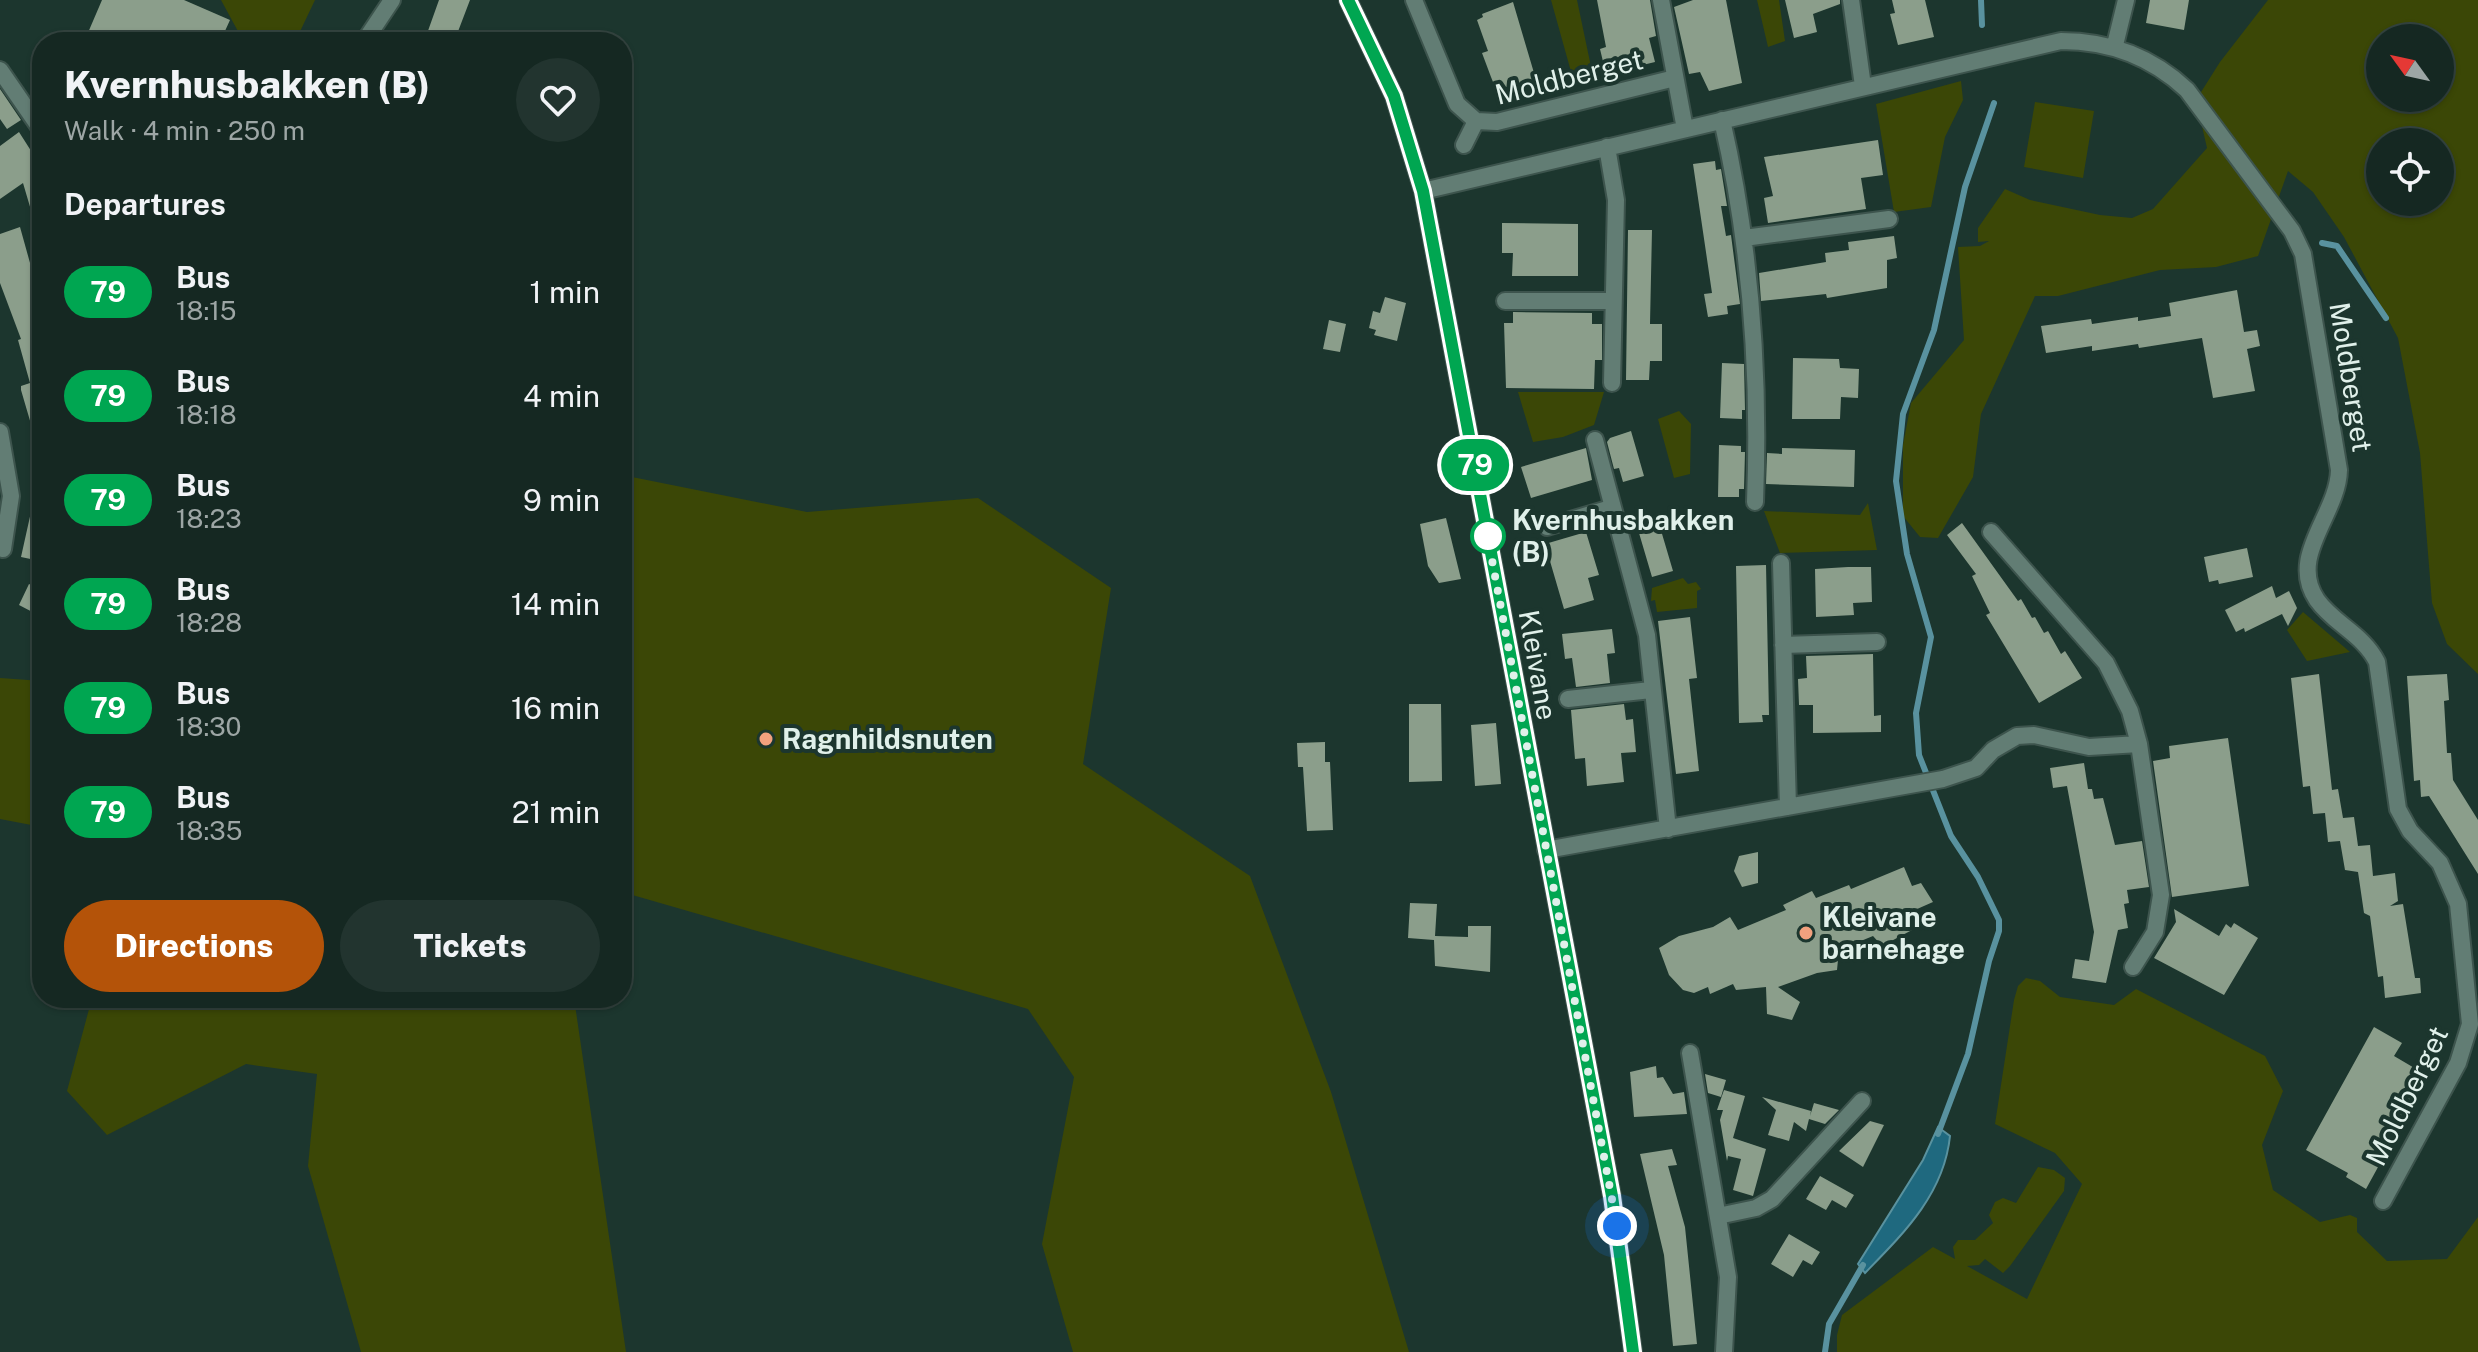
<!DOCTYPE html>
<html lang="en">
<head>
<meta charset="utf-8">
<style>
  body { margin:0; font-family:"Public Sans",sans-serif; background:#22342f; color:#f1f3f6; height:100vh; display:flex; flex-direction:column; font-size:30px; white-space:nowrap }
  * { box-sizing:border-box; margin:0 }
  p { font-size:26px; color:#9da6a5 }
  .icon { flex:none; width:44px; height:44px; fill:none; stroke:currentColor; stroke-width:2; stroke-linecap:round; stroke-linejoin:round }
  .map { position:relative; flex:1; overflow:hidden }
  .side { position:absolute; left:32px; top:32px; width:600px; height:976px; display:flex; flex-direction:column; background:#152822; border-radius:32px; box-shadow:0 2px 6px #0004,0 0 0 2px #344440 }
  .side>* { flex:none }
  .badge { padding:0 16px; border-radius:26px; font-size:28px; line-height:52px }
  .needle { width:52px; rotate:303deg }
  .tools { position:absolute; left:2366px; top:24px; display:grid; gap:16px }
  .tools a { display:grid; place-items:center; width:88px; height:88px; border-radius:50%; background:#152822; box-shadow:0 2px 6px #0004,0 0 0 2px #344440; font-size:40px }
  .you { position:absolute; width:40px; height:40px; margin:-20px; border:6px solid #fff; border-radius:50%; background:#1a73e8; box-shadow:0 0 0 12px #1a73e833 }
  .map>.badge { position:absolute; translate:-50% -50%; box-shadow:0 0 0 4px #fff }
  h2 { padding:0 32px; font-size:30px; line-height:72px }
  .round { display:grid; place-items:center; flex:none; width:84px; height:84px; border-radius:42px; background:#22342f }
  .summary { display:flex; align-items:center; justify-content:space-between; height:136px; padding:0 32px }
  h1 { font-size:38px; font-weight:800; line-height:60px }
  .button { display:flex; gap:16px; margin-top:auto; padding:16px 32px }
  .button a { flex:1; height:92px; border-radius:48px; background:#b45309; color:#fff; font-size:32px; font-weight:800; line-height:92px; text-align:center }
  .button a+a { background:#22342f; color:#f1f3f6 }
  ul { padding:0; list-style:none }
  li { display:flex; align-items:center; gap:24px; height:104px; padding:0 32px }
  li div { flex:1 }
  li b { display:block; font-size:30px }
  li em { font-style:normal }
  li .badge { min-width:88px; font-weight:700; text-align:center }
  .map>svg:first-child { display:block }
  .green { fill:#3b4706; fill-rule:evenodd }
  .water { fill:#1f697f; stroke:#59929f; stroke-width:2 }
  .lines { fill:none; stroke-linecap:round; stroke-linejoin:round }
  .stream { stroke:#59929f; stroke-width:6 }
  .building { fill:#8b9e8b }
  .street-casing { stroke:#3d544d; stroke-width:20 }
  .street { stroke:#627d74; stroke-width:16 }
  .line-casing { stroke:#fff; stroke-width:18 }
  .line { stroke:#00a651; stroke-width:12 }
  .walk { stroke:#e0f0ea; stroke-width:8; stroke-dasharray:0 14.4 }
  .stop-dot { fill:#fff; stroke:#00a651; stroke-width:4 }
  .poi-dot { fill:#f2a17e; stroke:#1c362e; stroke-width:3 }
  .labels { text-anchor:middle; stroke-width:8; stroke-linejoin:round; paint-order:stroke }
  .street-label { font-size:28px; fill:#e0f0ea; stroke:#1c362e }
  .stop-label { font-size:28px; font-weight:bold; fill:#e0f0ea; stroke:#1c362e; text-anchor:start }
  .poi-label { font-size:28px; font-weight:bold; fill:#e0f0ea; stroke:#1c362e; text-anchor:start }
</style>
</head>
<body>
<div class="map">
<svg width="2478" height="1352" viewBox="0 0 2478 1352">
  <rect width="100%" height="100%" fill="#1c362e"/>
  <path class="green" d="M221,0H315L295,42H269L240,35Z
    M1551,0H1577L1594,81L1575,86Z
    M1757,0H1779L1785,41L1768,47Z
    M2268,0H2478V674L2447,644L2432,603L2420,453L2398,338L2344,237L2313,192L2288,171L2258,256L2216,267L2160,270L2058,296H2035L1981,414L1973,477L1938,538L1920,537L1903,516V445L1911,403L1964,340L1958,247L1980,246L1989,241L1978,242V228L2005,189L2030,200L2100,215L2132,218L2153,209L2207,148L2196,100L2220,62ZM2380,38H2440V98H2380ZM2380,142H2440V202H2380Z
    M1961,81L1963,100L1945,137L1931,207L1894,212L1876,104Z
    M2035,102L2094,111L2083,178L2024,167Z
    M1518,392H1604L1594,425L1563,437L1533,442Z
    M1679,411L1691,424L1690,474L1674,478L1658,419Z
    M622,475L807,512L978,498L1111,588L1083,764L1250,876L1331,1092L1409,1352H1073L1042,1244L1074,1077L1028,1009L622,892Z
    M1868,503L1877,550L1780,553L1764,511L1860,515Z
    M1683,578L1688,584L1696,582L1701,589L1697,591V608L1657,612L1655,600L1651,601L1652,588Z
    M2303,612L2350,652L2307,661L2287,630Z
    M0,678L42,681V827L0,819Z
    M2026,978L2040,981L2060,997L2114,1005L2136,989L2265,1056L2283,1091L2262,1145L2273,1190L2320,1222L2350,1215L2357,1218V1232L2387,1261L2447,1259L2478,1217V1352H1837V1335L1842,1315L1933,1247L1955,1259L1953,1247L1958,1240H1975L1993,1223L1989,1215L1995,1202L2003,1198L2016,1203L2038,1167L2054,1170L2065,1178L2064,1191L2010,1266L2003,1273L1985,1259L1979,1265L1967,1266L2027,1299L2082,1184L2055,1153L1995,1124L2014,1000L2018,986Z
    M92,998H574L626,1352H361L308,1166L317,1074L246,1064L107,1135L67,1091Z"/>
  <path class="water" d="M1938,1127L1950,1136C1944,1194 1904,1233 1865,1273L1858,1264L1923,1160Z"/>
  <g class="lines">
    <path class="stream" d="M1981,0L1982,25
      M2322,243L2337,246L2386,318
      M1938,1134L1968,1054L1989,961L1999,931V920L1978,877L1951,836L1919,755L1916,713L1931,637L1907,554L1896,481L1903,414L1934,330L1965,187L1994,103
      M1825,1352L1829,1324L1863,1265"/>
  </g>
  <path class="building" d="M102,0H184L230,20L220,42H84Z
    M439,0H470L454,42H424Z
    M1597,0H1650L1656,36L1649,38L1655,62L1606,74L1600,49L1606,47Z
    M1693,0H1726L1742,83L1709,91L1700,72L1689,74L1674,7Z
    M1785,0H1840V4L1813,14L1817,32L1794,38Z
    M1892,0H1925L1934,37L1898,45L1890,14L1895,13Z
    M2150,0H2189L2184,30L2146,23Z
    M1513,2L1537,83L1506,95L1504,89L1497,92L1491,77L1482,53L1488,51L1477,20L1483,17L1482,14Z
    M0,89L21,120L7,129L0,119Z
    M19,132L42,168V233L38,234L23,183L0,199V146Z
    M1878,140L1883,175L1861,178L1866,209L1768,223L1764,198L1773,196L1764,157Z
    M1715,161L1716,170L1721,169L1727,206H1721L1726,236L1731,235L1740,304L1727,306L1728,314L1708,317L1704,294L1712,293L1693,164Z
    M1502,223L1578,224V276H1512L1513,253H1502Z
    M20,227L42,306V448H38L21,390V386L30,383L18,340L21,339L0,283V234Z
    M1628,230H1652L1650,324H1662V361H1650L1649,380H1626Z
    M1894,236L1897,258L1887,260V288L1827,298L1826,294L1761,301L1759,273L1826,262L1825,253L1849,250L1848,242Z
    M2237,290L2244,332L2257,330L2260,346L2247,349L2255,391L2213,398L2202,338L2139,348L2138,344L2092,351V346L2046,353L2041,326L2091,319L2092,324L2138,317V321L2171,316L2169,303Z
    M1385,297L1406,303L1397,341L1374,335L1376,330L1369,328L1373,311L1380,313Z
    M1513,312L1592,313V324H1602V360H1595L1594,389L1506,388L1504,323H1513Z
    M1329,320L1346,324L1340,352L1323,349Z
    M1793,358L1839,359L1840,368L1859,369L1858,398L1841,397L1840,419H1792Z
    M1722,363L1744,364L1745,410H1742V419L1720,418Z
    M1631,431L1644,476L1623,482L1619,468L1614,469L1607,442L1610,438Z
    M1719,445L1741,446V452H1745L1744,489H1739V497H1718Z
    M1586,448L1592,480L1531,498L1521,467Z
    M1782,448L1855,450L1854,487L1766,484L1767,453L1782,454Z
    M35,494L42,495L40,561L21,557Z
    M1446,518L1461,579L1439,583L1428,566L1420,524Z
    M1962,523L2018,601L2021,599L2032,618L2035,617L2044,633L2048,631L2061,654L2065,651L2082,678L2039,703L1986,615L1990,613L1972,576L1976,574L1947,535Z
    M1660,527L1673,571L1652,577L1639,533Z
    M1586,532L1599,575L1588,578L1594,600L1564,609L1545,544Z
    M2247,548L2253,577L2219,584L2218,580L2209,582L2204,557Z
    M1766,565L1769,715H1762L1763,722L1739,723L1736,566Z
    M1848,567H1871L1872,602L1853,603L1854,615L1816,617L1815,569Z
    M29,584L42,590V617L19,605Z
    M2272,586L2276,598L2289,591L2297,608L2288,626L2282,614L2245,632L2244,628L2236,632L2225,610Z
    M1690,617L1697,678L1689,679L1699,771L1676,774L1658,621Z
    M1612,629L1615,653L1607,654L1610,683L1576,687L1572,658L1565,659L1562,634Z
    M1873,654L1874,716L1881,715V732L1813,733V705H1799L1798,679L1807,678L1806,656Z
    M2319,674L2332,790L2338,789L2343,818L2354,817L2358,846L2370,845L2373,876L2395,873L2398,901L2390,906L2403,904L2415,978H2420L2421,993L2385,998L2383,976L2378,977L2370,916L2364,913L2358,872L2345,870L2340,841L2328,842L2325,813L2313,814L2310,786L2303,787L2291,678Z
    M2447,674L2449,700L2444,701L2447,753H2451L2453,780L2478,820V874L2429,796L2421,797L2420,780L2414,781L2407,676Z
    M1409,704H1441L1442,781L1409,782Z
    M1624,704L1626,720L1633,719L1636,752L1621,753L1624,782L1587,786L1585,758L1575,759L1571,710Z
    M1496,723L1501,784L1475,786L1471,725Z
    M2228,738L2249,886L2172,897L2153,761L2170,758L2169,746Z
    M1325,742V762H1330L1333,830L1307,831L1303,767H1298L1297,743Z
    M2084,763L2088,789H2092L2094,799L2103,798L2115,845L2142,841L2149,887L2127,890L2129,903L2124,904L2128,928L2118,930L2106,983L2072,978L2075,959L2089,961L2094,932L2067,786L2053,788L2050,768Z
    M1758,852V883L1742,887L1734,871L1739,856Z
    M1904,867L1912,886L1921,883L1933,902L1908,913L1912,930L1882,946L1873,936L1839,950L1837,970L1817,973L1778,987L1800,1002L1792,1020L1767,1014L1766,987L1736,990L1733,984L1710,994L1708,987L1694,993L1683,990L1669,975L1659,948L1679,936L1713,927L1730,917L1738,930L1786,910L1783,905L1812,891L1816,898L1849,885L1851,889Z
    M1410,903L1437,904L1435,936L1468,937V926H1491L1490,972L1435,966L1434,940L1408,938Z
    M2174,909L2219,936L2226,924L2231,928L2234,923L2258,938L2224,995L2154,958L2176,922Z
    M2374,1027L2402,1043L2394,1056L2428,1076L2366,1189L2346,1177L2348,1173L2306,1150Z
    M1656,1066L1657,1078L1663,1077L1673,1094L1684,1092L1687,1114L1634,1117L1630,1072Z
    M1705,1074L1726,1080L1721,1097L1708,1093Z
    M1724,1090L1745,1096L1733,1138L1766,1149L1753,1196L1733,1190L1741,1159L1728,1156L1727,1161L1720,1120L1723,1110H1717Z
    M1762,1097L1811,1111L1810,1116L1814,1103L1839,1110L1825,1124L1809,1119L1806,1131L1794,1122L1789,1141L1768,1135L1776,1110Z
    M1870,1121L1884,1125L1863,1167L1839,1151Z
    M1672,1149L1677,1165L1668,1166L1685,1227L1697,1344L1673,1346L1664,1255L1640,1154Z
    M1820,1176L1854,1195L1846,1208L1832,1200L1826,1210L1806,1199Z
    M1789,1234L1820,1252L1812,1265L1803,1260L1793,1277L1771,1264Z"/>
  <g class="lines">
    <g class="street-casing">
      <path id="street" d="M1348,0L1394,96L1423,191L1612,1196L1633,1352
        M1414,0L1457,104L1476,121L1497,122L1675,78
        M1661,0L1685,129
        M1851,0L1863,86
        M364,42L392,0
        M2115,45L2126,0
        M0,70L42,131
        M1722,120C1751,246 1760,373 1755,502
        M1464,145L1476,121
        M1607,147L1616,200L1612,383
        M1423,191L2061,41C2110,41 2151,56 2187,90L2292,231L2303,254L2339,470C2338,515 2287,556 2317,600C2334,624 2363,634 2377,662L2398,809L2410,831L2440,863L2458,904L2470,1024L2458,1063L2383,1201
        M1744,238L1889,219
        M1505,301H1612
        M0,432L11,496L3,549
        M1595,440L1647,635L1668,829
        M1547,527L1611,508
        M1991,532L2106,663L2130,711L2139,744L2161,895L2155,932L2133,967
        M1781,563L1788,807
        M1783,645L1877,642
        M1568,699L1651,690
        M1546,850L1943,779L1976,768L1993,750L2017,736L2034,735L2089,747L2139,744
        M1690,1053L1728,1277L1724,1352
        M1718,1216L1756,1208L1772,1199L1862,1101"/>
    </g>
    <use href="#street" class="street"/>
  </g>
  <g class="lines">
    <g class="line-casing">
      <path id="line" d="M1348,0L1394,96L1423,191L1612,1196L1633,1352"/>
    </g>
    <use href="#line" class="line"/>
    <path class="walk" d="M1488,536L1486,528L1617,1226"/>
  </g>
  <circle class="stop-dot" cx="1488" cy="536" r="16"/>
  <g class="poi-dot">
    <circle cx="766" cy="739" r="8"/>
    <circle cx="1806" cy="933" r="8"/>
  </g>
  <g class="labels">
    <g class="street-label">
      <text transform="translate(1569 77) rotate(-14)" y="10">Moldberget</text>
      <text transform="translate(2351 377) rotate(81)" y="10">Moldberget</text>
      <text transform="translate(1538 665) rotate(80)" y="10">Kleivane</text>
      <text transform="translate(2407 1096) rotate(-64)" y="10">Moldberget</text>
    </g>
    <g class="stop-label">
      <text x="1512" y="530">Kvernhusbakken<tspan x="1512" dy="32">(B)</tspan></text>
    </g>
    <g class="poi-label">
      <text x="782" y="749">Ragnhildsnuten</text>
      <text x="1822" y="927">Kleivane<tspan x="1822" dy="32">barnehage</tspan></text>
    </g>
  </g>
</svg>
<div class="tools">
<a><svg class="needle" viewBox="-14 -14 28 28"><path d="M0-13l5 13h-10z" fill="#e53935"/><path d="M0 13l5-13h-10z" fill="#9da6a5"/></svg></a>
<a><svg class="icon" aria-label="locate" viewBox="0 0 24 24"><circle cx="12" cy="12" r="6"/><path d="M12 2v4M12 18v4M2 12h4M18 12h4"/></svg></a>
</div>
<div class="you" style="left:1617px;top:1226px"></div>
<b class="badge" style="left:1475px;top:465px;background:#00a651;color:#fff">79</b>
<section class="side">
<div class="summary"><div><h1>Kvernhusbakken (B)</h1><p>Walk · 4 min · 250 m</p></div><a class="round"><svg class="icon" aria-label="heart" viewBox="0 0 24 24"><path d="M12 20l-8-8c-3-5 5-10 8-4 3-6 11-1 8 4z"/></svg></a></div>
<h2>Departures</h2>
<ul>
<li><span class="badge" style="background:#00a651;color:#fff">79</span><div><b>Bus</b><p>18:15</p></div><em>1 min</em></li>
<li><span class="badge" style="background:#00a651;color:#fff">79</span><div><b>Bus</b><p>18:18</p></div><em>4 min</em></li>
<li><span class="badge" style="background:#00a651;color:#fff">79</span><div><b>Bus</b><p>18:23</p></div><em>9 min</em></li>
<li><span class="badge" style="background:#00a651;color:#fff">79</span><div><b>Bus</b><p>18:28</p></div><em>14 min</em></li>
<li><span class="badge" style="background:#00a651;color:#fff">79</span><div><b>Bus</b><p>18:30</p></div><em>16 min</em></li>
<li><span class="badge" style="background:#00a651;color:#fff">79</span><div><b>Bus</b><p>18:35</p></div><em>21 min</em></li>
</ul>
<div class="button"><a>Directions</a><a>Tickets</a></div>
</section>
</div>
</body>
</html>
